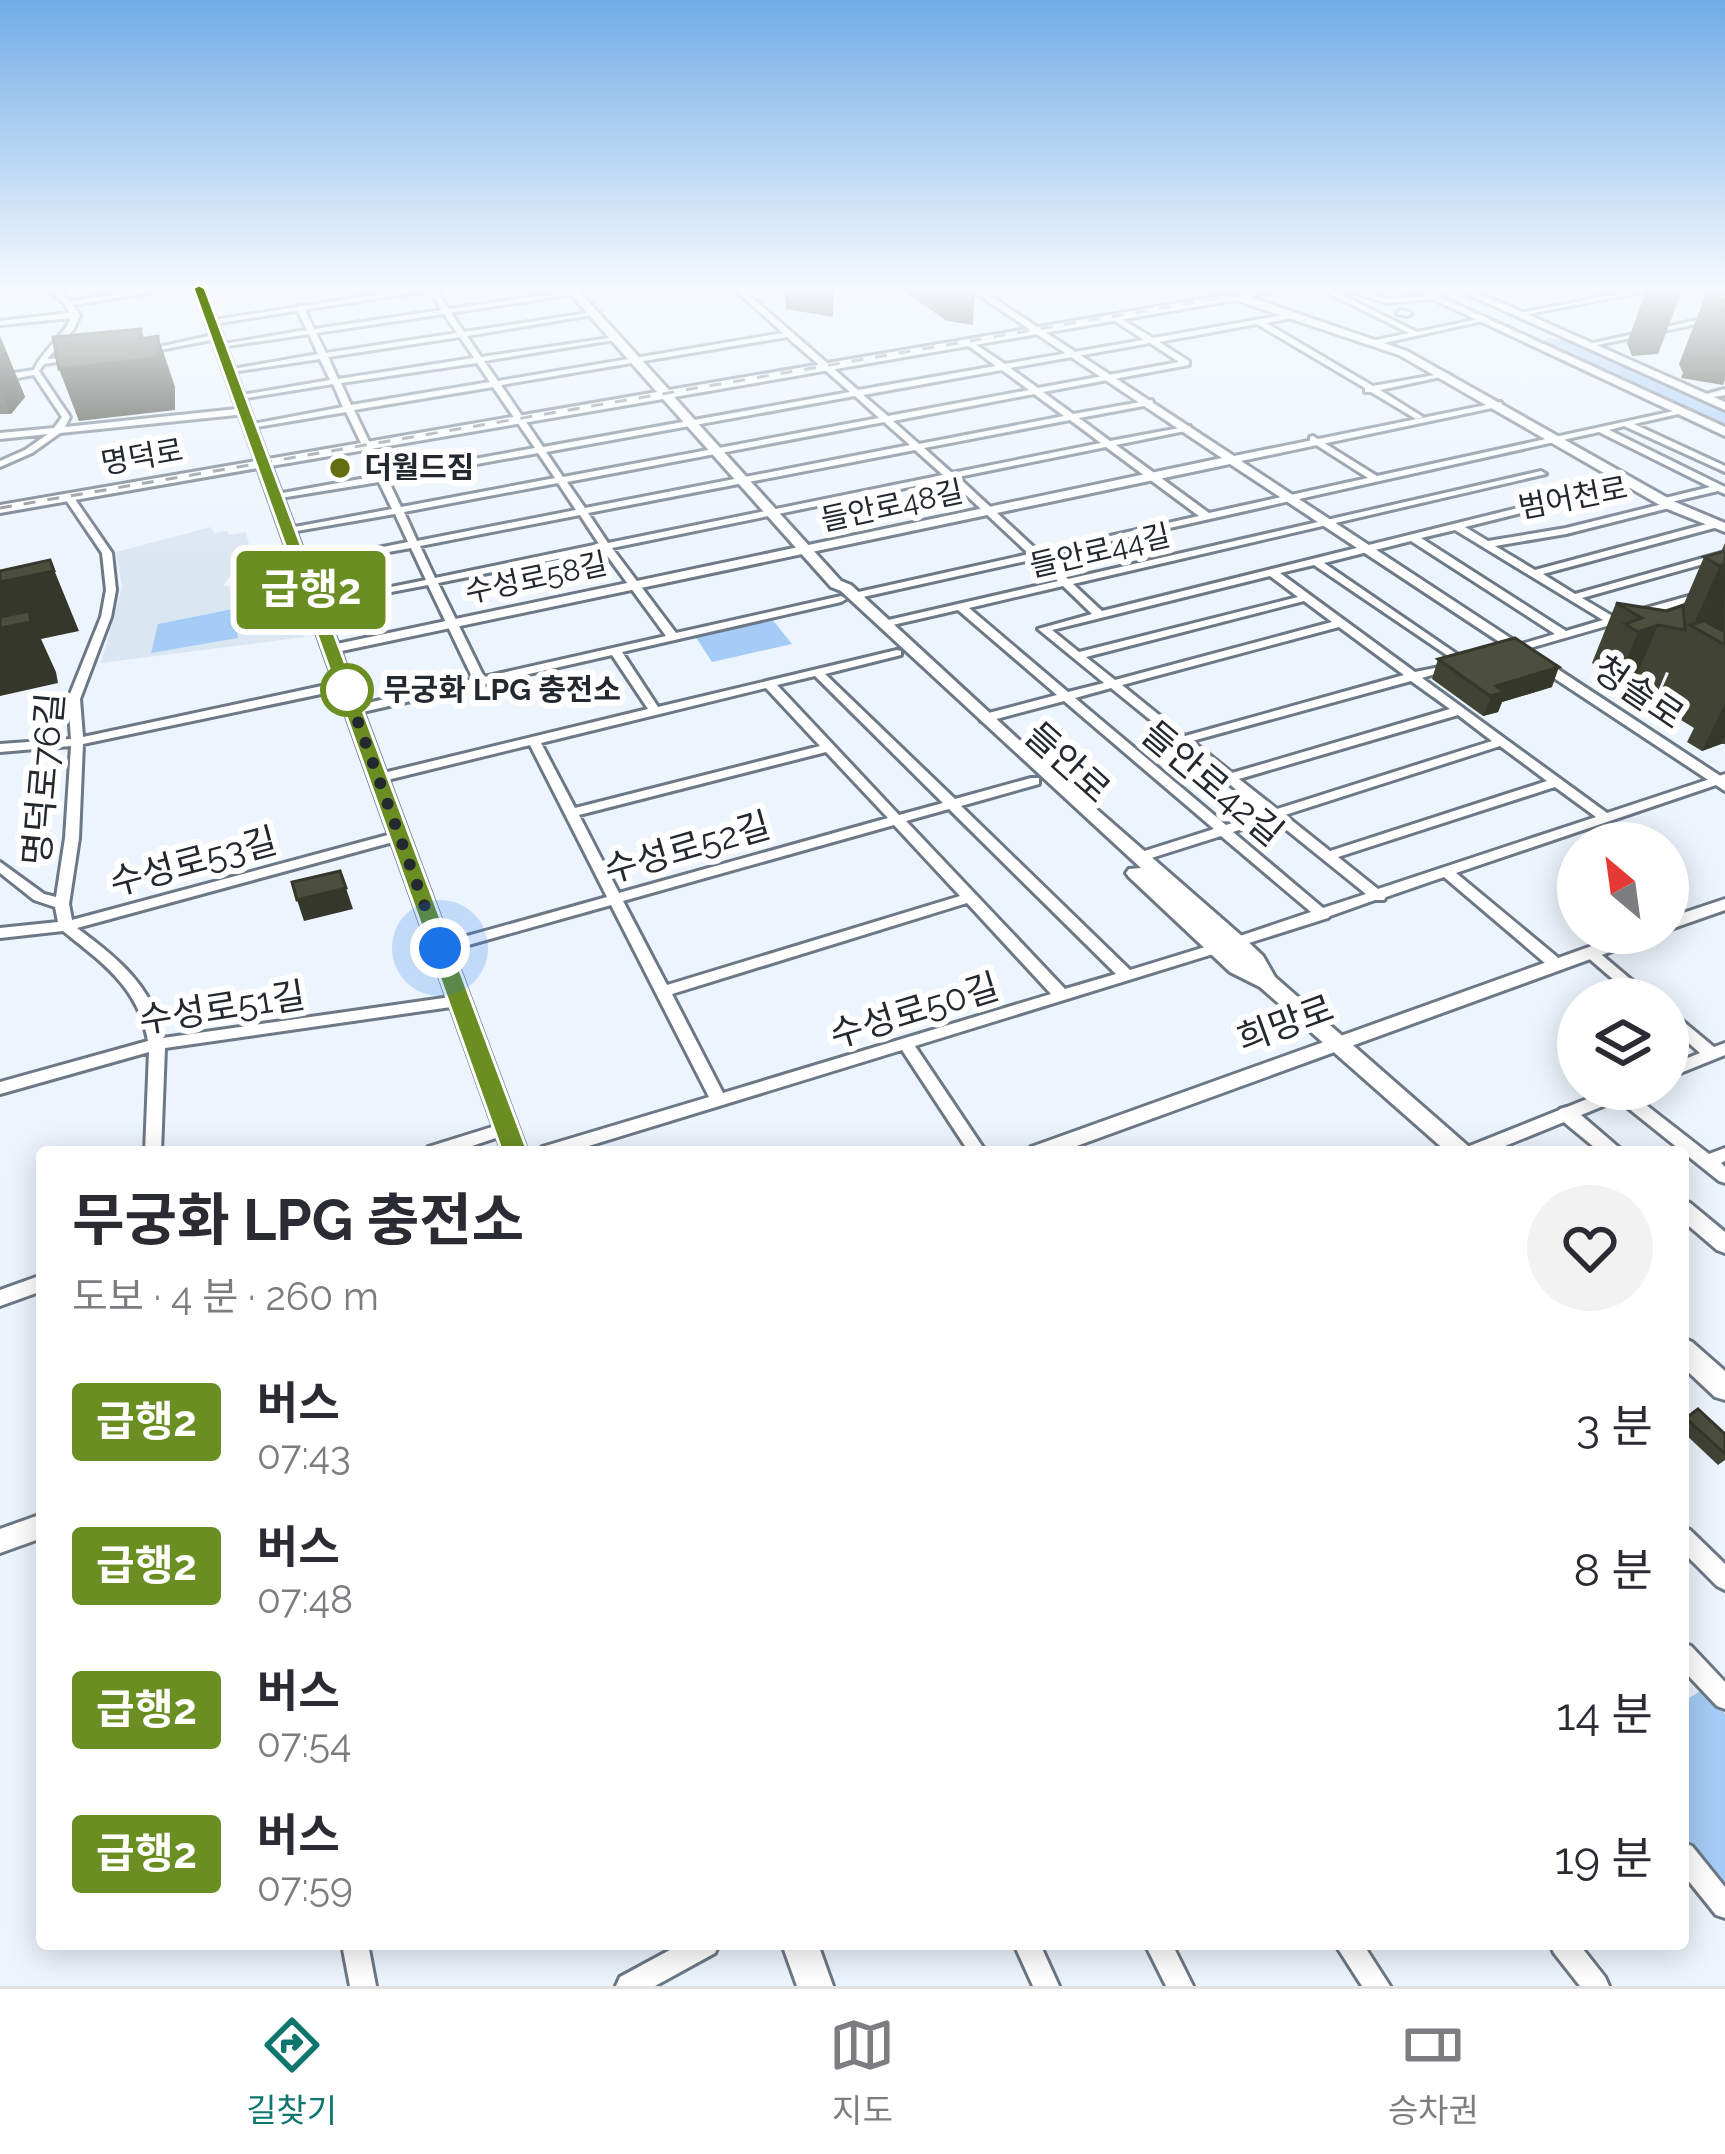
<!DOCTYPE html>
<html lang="ko">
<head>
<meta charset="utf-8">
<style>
  body { margin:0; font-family:Raleway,"Noto Sans KR",sans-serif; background:#f2f2f3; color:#2b2b33; height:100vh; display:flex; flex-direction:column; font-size:45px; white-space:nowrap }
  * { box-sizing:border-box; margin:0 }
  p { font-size:39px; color:#7c7c81 }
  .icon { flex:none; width:66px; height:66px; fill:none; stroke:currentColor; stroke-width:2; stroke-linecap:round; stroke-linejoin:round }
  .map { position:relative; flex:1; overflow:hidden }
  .panel { position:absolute; left:36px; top:1146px; width:1653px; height:804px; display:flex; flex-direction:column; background:#fff; border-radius:12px; box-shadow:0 6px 30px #0003 }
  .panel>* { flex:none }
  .badge { padding:0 24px; border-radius:9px; font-size:42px; line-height:78px }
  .needle { width:78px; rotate:331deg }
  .buttons { position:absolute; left:1557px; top:822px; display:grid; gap:24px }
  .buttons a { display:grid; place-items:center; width:132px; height:132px; border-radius:50%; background:#fff; box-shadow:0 6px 30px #0003; font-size:60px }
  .you { position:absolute; width:60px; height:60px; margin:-30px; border:9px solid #fff; border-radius:50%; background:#1a73e8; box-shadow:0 0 0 18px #1a73e833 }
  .map>.badge { position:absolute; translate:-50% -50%; box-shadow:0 0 0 6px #fff }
  .round { display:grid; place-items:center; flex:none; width:126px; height:126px; border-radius:63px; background:#f2f2f3 }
  .overview { display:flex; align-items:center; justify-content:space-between; height:204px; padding:0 36px }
  h1 { font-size:57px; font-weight:700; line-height:90px }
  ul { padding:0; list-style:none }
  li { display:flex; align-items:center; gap:36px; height:144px; padding:0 36px }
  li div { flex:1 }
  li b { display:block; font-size:45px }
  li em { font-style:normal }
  li .badge { min-width:132px; font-weight:700; text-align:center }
  .dock { display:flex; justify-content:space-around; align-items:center; height:168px; border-top:3px solid #e1e1e2; background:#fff; font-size:33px; color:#7c7c81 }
  .dock a { display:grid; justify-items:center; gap:6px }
  .dock .on { color:#0f766e }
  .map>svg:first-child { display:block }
  .built { fill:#dbe6f3 }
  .green { fill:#a5ccf6 }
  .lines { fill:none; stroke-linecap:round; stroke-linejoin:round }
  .minor-casing { stroke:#6c7886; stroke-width:6 }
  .tertiary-casing { stroke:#6c7886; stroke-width:6 }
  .secondary-casing { stroke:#6c7886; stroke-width:6 }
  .minor { fill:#fff; fill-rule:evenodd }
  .tertiary { fill:#fff; fill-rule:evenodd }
  .secondary { fill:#fff; fill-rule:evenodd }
  .rail { stroke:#868d94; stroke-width:3; stroke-dasharray:12 12; stroke-linecap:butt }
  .wall { fill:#414335 }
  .shaded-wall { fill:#35372b }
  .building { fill:#4c4e3e; stroke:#35372b; stroke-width:3 }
  .line { fill:#6b8e23; stroke:#fff; stroke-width:3 }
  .walk { stroke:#24292f; stroke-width:12; stroke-dasharray:0 21.6 }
  .poi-dot { fill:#656d12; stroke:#fff; stroke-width:4.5 }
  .stop-dot { fill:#fff; stroke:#6b8e23; stroke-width:6 }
  .labels { text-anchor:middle; stroke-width:12; stroke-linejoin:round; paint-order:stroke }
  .far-street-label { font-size:30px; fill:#24292f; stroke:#fff }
  .far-poi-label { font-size:30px; font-weight:bold; fill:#24292f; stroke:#fff; text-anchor:start }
  .far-stop-label { font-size:30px; font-weight:bold; fill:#24292f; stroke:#fff; text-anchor:start }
  .street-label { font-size:36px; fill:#24292f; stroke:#fff }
</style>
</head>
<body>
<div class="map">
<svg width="1725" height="1986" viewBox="0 0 1725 1986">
  <rect width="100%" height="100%" fill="#ecf4fd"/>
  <path class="built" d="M211,527L214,533L227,531L229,535L246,532L250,549L223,586L239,587L246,634L302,631L305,637L101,663L122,587L116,552Z"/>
  <path class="green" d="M1549,338L1563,340L1725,413V427L1541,342Z
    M233,609L238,638L151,653L158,624Z
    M772,619L792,644L712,662L695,636Z
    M1702,1690L1725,1714V1895L1683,1845V1702Z"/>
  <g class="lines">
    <g class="minor-casing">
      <path id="minor" d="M46,288H55L70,301L157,288H176L73,305L80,315L74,329L47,359L74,357L78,359L44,364L39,371L70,417L65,427L246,408L250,411L246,414L60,433L32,453L0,467V461L25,450L48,434L0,439V433L54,428L62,417L34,375L0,381V375L34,370C42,351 63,337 71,318L0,325V321L70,313L63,302Z
        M428,288H434L449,309L575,291L579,293L451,313L464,332L594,312L598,314L467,336L481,357L616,337L620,339L484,361L498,381L783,333L733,288H741L858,390L996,366L966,344L965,342L969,340L1005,364L1144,340L1112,319L1115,315L1153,338L1295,313L1298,317L1266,323L1373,386L1446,373L1450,375L1380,390L1423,417L1416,419L1371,392H1365V388L1257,324L1159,342L1189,361V365L1043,392L1073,414L1152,400L1153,402L1149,405L1079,418L1110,441L1190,426V430L1116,445L1209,513L1368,478L1310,441V437L1313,436L1377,476L1683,409V413L1634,424L1725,466V472L1624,426L1609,430L1725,487V494L1718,491L1671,502L1675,505L1673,507L1566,534L1495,546L1535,570L1714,522L1719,525L1718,527L1543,574L1575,594L1725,552V558L1582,598L1614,617L1725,586V592L1509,654L1503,651L1505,649L1555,634L1411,541L1324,563L1467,661V665L1463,666L1314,565L1280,573L1415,672L1455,664V668L1422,678L1607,813L1725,774V782L1456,873L1562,961L1564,965L1562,969H1552L1444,877L1386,897L1384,900H1375L1330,916L1328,918L1236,947L1231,945L1229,942L1231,939L1311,912L1221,836L1145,860H1135L1133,857L1135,854L1214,829L1064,701L985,722L981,721V715L1057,695L958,610L884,627L878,624L884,621L1058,581L1035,559L854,599L849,596L854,593L1029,554L949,479L612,548L676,633L841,596L846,599L841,602L622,652L658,707L897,650L901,651V655L825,674L955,799L1031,778H1039V784L961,806L1130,970L1218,943L1225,948L1223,951L915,1046L986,1152H969L902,1050L569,1152H540L542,1147L709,1097L611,905L440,953L433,948L435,945L607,897L530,745L379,782L373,778L375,775L648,709L612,655L354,714L350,713V707L473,679L428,585L312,607V603L316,602L426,580L411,548L298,568L297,566L302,563L408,542L395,514L285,533L284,531L289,528L392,509L379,482L274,499V495L277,494L377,476L346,412L251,428L247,425L343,407L333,384L240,399L236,396L330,380L320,359L231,372L227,370L318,354L309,334L221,347L217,345L307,330L296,308L300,306L304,308L314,329L442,310ZM444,314L457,333L326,353L316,333ZM460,337L474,358L338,379L328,357ZM787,337L850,392L543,447L501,385ZM1150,343L1179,362L1038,388L1010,368ZM477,363L490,382L351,405L341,383ZM1002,370L1029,390L888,416L863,395ZM493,387L535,448L385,475L354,410ZM1034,394L1064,416L919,444L893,421ZM855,396L879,418L563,477L546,452ZM1070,420L1101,443L952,473L924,448ZM884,422L910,445L585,508L567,482ZM1599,432L1710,487L1661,499L1659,501L1663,504L1566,528L1488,541L1465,527L1634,485L1636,483L1631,480L1102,611L1073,584L1546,474L1541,471L1068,579L1044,556ZM1106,447L1199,516L1039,552L958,477ZM915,450L943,475L608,543L588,513ZM538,453L555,478L401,507L388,480ZM558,483L576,510L417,541L404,512ZM580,515L599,544L435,578L420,546ZM1455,530L1603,620L1566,631L1421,538ZM603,550L666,636L484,677L438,583ZM1270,576L1298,597L1079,652L1052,630ZM1063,586L1092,614L1038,629L1104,683L1068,692L969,608ZM1304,601L1332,622L1115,680L1086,657ZM1339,627L1404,675L1185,736L1122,685ZM815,676L943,803L899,815L777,685ZM1411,681L1450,709L1232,773L1192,741ZM766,688L820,746L575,808L541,743ZM1111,688L1265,813L1226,825L1075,698ZM1458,715L1492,741L1277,809L1239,779ZM1500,746L1547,781L1330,851L1285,815ZM826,752L888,818L619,893L579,815ZM1555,787L1596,817L1378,889L1338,857ZM949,809L1116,974L1065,989L906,821ZM1273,819L1366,894L1323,908L1233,832ZM894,825L960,896L667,985L623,901ZM967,903L1051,994L723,1093L672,994Z
        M1318,288H1328L1417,332L1483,318L1487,320L1375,345L1371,343L1372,341L1409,333Z
        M1338,288H1350L1387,299L1435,296L1439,298L1387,303Z
        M1646,288H1662L1519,316L1515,314Z
        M1699,288L1725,289V293Z
        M1400,310L1410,312L1411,314L1407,316L1397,314Z
        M1725,314V318L1588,347L1584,345Z
        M218,334H221V338L145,353L141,351Z
        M1725,389V395L1703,399L1699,396Z
        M69,494L72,495L112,553L116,590L111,617L80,699L83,737L345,681L351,685L345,689L83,744L79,838L69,904L72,920L399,832L406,836L404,839L77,928C116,957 154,987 163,1038L458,996L466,1001L458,1006L165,1048L161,1152H145L149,1052L0,1094V1082L148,1041C139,988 103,963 63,931L0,938V928L58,922L55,907L34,900L0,873V862L44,894L56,897L65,838L71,746L0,752V744L71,739L68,699L101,617L106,590L102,553L64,497Z
        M1591,948L1596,950L1654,999H1636L1586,956L1584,953Z
        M1668,1012L1673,1013L1714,1047L1725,1043V1055L1668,1078V1066L1700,1053L1668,1025Z
        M1612,1089H1636L1632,1094L1709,1154L1725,1148V1161L1721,1163L1725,1167V1183L1719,1181L1618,1100L1490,1152H1465L1467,1147Z
        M505,1123L511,1125L513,1129L511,1133L454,1152H426L428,1147Z
        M42,1275V1291L0,1306V1290Z
        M1683,1527L1690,1530L1725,1564V1590L1717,1586L1683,1552Z
        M1683,1643L1691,1646L1725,1682V1709L1717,1706L1683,1670Z
        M1683,1843L1692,1846L1725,1887V1918L1716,1915L1683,1874Z
        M342,1944H368L376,1986H350Z
        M681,1944H719L715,1953L655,1986H616L620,1977Z
        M1014,1944H1040L1059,1986H1033Z
        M1145,1944H1172L1193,1986H1166Z
        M1335,1944H1363L1390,1986H1362Z
        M1550,1944H1579L1605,1977L1609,1986H1580L1554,1953Z"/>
    </g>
    <g class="tertiary-casing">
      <path id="tertiary" d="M421,288H443L213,324L208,321Z
        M968,288H978L1234,456L1501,402L1502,404L1497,407L1241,461L1725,779V791L1230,464L332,653L325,649L332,645L1222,458Z
        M1725,899V910L1668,930V918Z
        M1628,933H1654L1651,937L1060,1152H1028L1031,1147Z
        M1567,1107L1574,1109L1624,1152H1600L1560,1119L1557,1114L1560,1109Z
        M1683,1201L1690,1203L1725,1232V1253L1717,1250L1683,1221Z
        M42,1514V1538L0,1553V1529Z"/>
    </g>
    <g class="secondary-casing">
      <path id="secondary" d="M194,288H204L268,459L657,392L565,288H576L669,390L1267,288H1290L1249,297L1407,351L1675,502L1725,523V532L1665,508L1399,355L1235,300L674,397L841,581L851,585L1055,773L1243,937L1263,956L1275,977L1475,1152H1447L1260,987L1230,972L1129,877L1126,873L1129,869L1141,868L841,591L831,587L663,399L271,466L527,1152H503L258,468L0,513V505L256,461Z
        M1409,288H1422L1725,427V436Z
        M1454,288H1468L1725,402V410Z
        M1683,1338L1692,1342L1725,1371V1400L1715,1397L1683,1367Z
        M782,1944H818L833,1986H797Z"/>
    </g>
    <use href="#minor" class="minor"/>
    <use href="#tertiary" class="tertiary"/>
    <use href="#secondary" class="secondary"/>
    <path class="rail" d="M1423,288L1725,425
      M0,508L1277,288"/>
  </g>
  <path class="wall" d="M778,288H834L833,317L786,309L785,294Z
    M899,288H975L973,325L947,321Z
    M1647,288H1683L1658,354L1632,356L1627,343Z
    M1706,294L1725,300V380L1723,385L1681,378L1683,373L1679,364Z
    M0,336L25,397L11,414H0Z
    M1725,543V744H1721L1702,751L1687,742L1694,728L1655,704L1669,673L1666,672L1658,691L1632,686L1613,693L1600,685L1605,671L1592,663L1616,603L1667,611L1683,606L1704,557L1721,552Z
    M1438,659L1552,687L1502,702L1498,712L1483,716L1432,679Z
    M1686,1418L1725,1434V1460L1718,1465L1683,1432V1421Z"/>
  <path class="shaded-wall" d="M141,329L151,359L158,336L175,387V410L79,421L59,369L140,339Z
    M0,336L25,397L11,414L0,387Z
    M50,560L79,631L41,639L56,672L58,683L0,696V582Z
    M1725,564L1724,645L1693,626L1720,566Z
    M1658,625L1632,686L1613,693L1638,632Z
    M1559,667L1552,687L1502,702L1498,712L1483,716L1496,686Z
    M1725,703V736L1721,744L1702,751Z
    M346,888L353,909L304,921L297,900Z"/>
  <path class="building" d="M1706,294L1725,300V309L1709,307L1713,306Z
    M141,329L140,339L158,336V358L59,369L53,337Z
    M1725,551V564L1720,566L1704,557Z
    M50,560L54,571L0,582V571Z
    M1616,603L1667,611L1683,605L1685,630L1658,625L1638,632L1625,624L1642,618Z
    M29,611L31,622L0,628V617Z
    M1704,621L1725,632V645L1690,625Z
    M1515,638L1559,667L1496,686L1505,692L1490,696L1438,659Z
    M340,871L346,888L297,900L292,882Z
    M1698,1409L1725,1434V1454L1686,1418Z"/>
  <linearGradient id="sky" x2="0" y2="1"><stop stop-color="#71ace6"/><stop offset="0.51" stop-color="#f6fafe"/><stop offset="1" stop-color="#f6fafe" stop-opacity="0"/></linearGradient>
  <rect width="1725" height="566" fill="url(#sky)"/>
  <path class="line" d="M199,285L205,288L528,1152L524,1159L515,1162L502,1152L193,288Z"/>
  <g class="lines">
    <path class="walk" d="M347,690L345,686L440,948"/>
  </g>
  <circle class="poi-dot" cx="340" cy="468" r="12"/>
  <circle class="stop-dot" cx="347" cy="690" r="24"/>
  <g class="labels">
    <g class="far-street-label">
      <text transform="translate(142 457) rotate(-10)" y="10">명덕로</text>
      <text transform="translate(1573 498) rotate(-11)" y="10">범어천로</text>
      <text transform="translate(892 506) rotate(-12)" y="10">들안로48길</text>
      <text transform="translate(1100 551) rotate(-13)" y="10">들안로44길</text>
      <text transform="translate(536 578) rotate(-12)" y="10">수성로58길</text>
    </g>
    <g class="far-poi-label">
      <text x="364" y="478">더월드짐</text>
    </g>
    <g class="far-stop-label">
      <text x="383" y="700">무궁화 LPG 충전소</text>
    </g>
    <g class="street-label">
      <text transform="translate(1639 692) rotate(34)" y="13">청솔로</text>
      <text transform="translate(1068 762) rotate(42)" y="13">들안로</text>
      <text transform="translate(43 779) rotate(-85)" y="13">명덕로76길</text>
      <text transform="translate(1213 783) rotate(40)" y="13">들안로42길</text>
      <text transform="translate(687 847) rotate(-16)" y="13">수성로52길</text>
      <text transform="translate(193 861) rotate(-15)" y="13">수성로53길</text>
      <text transform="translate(222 1007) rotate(-9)" y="13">수성로51길</text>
      <text transform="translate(914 1010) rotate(-17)" y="13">수성로50길</text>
      <text transform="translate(1285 1023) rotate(-20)" y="13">희망로</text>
    </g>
  </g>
</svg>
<div class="buttons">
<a><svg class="needle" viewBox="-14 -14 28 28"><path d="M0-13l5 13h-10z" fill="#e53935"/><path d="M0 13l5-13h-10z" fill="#7c7c81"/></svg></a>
<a><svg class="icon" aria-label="layers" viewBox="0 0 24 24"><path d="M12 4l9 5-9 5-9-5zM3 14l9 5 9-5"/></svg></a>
</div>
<div class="you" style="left:440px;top:948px"></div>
<b class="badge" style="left:311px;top:590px;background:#6b8e23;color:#fff">급행2</b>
<section class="panel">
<div class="overview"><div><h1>무궁화 LPG 충전소</h1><p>도보 · 4 분 · 260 m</p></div><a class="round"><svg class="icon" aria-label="heart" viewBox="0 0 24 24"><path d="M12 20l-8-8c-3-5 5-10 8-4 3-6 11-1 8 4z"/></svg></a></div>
<ul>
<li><span class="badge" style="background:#6b8e23;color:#fff">급행2</span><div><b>버스</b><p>07:43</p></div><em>3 분</em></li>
<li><span class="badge" style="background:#6b8e23;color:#fff">급행2</span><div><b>버스</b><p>07:48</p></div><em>8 분</em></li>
<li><span class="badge" style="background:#6b8e23;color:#fff">급행2</span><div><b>버스</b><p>07:54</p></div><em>14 분</em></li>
<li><span class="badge" style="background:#6b8e23;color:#fff">급행2</span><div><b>버스</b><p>07:59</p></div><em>19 분</em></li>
</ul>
</section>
</div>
<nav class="dock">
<a class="on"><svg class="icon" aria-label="directions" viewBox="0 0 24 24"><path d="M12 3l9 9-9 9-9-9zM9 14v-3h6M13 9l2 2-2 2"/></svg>길찾기</a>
<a><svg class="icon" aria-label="map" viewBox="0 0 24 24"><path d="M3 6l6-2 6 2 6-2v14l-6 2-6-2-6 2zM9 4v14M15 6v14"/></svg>지도</a>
<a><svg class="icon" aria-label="tickets" viewBox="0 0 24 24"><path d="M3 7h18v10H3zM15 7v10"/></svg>승차권</a>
</nav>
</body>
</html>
